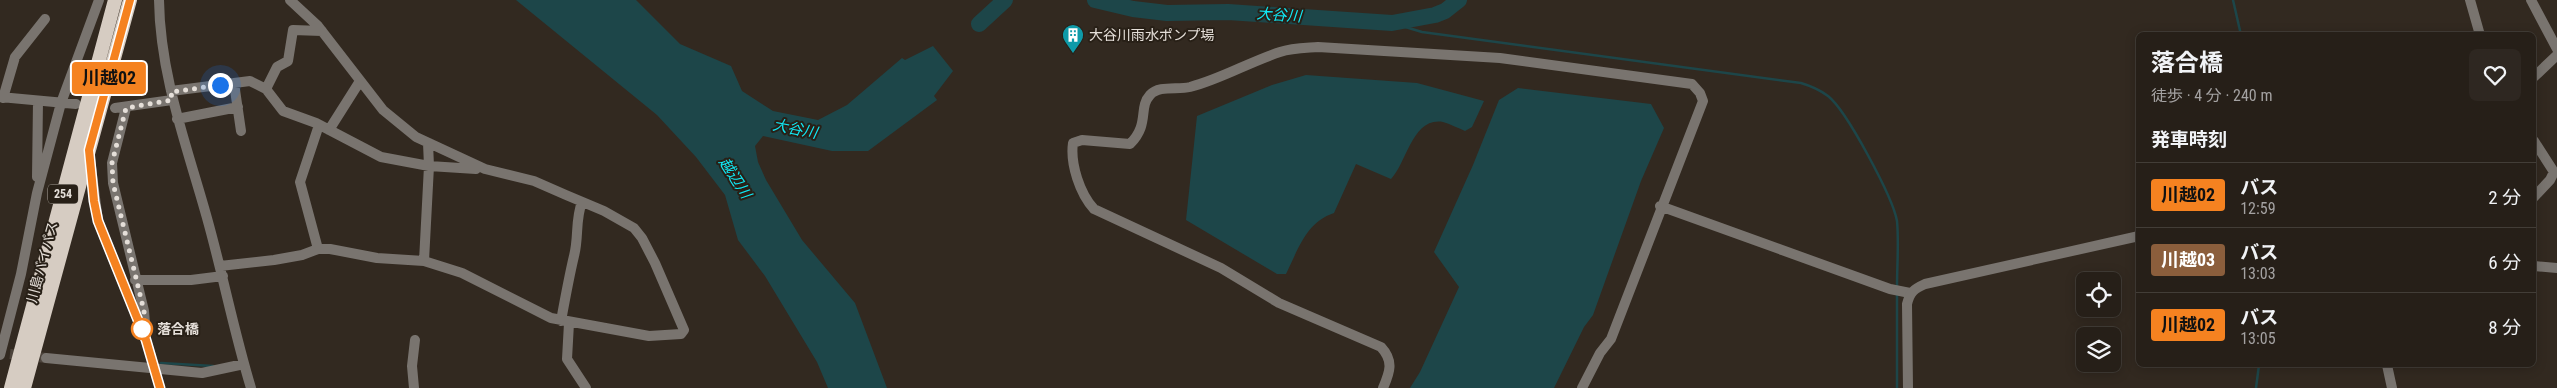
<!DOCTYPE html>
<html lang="ja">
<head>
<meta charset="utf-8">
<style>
  body { margin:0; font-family:"Roboto Condensed","Noto Sans JP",sans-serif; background:#2e2721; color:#f1f3f6; height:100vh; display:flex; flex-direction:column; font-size:19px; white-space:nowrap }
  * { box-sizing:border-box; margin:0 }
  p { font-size:16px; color:#a4a2a2 }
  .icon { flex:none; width:28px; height:28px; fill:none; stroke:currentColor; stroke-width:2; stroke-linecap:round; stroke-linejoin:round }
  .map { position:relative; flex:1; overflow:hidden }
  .panel { position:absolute; left:2136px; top:32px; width:400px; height:335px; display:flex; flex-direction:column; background:#261f18; border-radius:8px; box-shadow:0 2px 12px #0003,0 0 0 1px #423d37 }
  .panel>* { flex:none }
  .badge { padding:0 10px; border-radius:4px; font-size:18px; line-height:32px }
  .tools { position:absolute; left:2076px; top:272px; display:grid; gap:10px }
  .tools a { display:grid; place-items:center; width:45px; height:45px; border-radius:8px; background:#261f18; box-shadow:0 2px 12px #0003,0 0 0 1px #423d37; font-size:25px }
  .you { position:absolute; width:25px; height:25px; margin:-12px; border:4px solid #fff; border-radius:50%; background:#1a73e8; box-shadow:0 0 0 8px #1a73e833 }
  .map>.badge { position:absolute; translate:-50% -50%; box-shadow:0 0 0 2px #fff }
  h2 { padding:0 15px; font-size:19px; line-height:45px }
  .round { display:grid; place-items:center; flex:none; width:52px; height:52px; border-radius:8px; background:#2e2721 }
  .head { display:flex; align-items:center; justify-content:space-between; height:85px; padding:0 15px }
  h1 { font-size:24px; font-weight:700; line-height:38px }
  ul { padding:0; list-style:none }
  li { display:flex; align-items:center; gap:15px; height:65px; padding:0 15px; border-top:1px solid #423d37 }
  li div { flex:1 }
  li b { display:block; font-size:19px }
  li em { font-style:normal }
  li .badge { min-width:55px; font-weight:700; text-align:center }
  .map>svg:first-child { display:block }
  .water { fill:#1d4649 }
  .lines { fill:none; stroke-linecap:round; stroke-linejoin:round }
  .stream { stroke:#1d4649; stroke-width:2.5 }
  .river { stroke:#1d4649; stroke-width:16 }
  .minor-tunnel { stroke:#4d443c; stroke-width:10; stroke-dasharray:10 5; stroke-linecap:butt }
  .minor { stroke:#79746f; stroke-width:10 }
  .tertiary { stroke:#79746f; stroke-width:10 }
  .trunk { stroke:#d6ccc2; stroke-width:14 }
  .line-casing { stroke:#fff; stroke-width:11 }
  .line { stroke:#f58220; stroke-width:8 }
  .walk { stroke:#e5dfd9; stroke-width:5; stroke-dasharray:0 9 }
  .stop-dot { fill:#fff; stroke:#f58220; stroke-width:2.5 }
  .labels { text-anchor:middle; stroke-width:4; stroke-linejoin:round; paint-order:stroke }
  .shield { fill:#282017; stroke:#aca69f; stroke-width:1 }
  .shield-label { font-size:12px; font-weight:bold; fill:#e5dfd9 }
  .poi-label { font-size:14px; fill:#e5dfd9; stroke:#282017; text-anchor:start }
  .street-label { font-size:14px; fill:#e5dfd9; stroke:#282017 }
  .stop-label { font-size:14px; font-weight:bold; fill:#e5dfd9; stroke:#282017; text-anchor:start }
  .water-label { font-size:15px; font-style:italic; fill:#10e9f6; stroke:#282017 }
</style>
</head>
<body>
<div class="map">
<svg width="2557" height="388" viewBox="0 0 2557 388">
  <rect width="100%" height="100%" fill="#322920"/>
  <path class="water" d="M516,0H636L680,44L731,66L742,91L773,111L818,120L847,105L902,58L905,60L933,46L953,71L934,96L937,100L868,151H832L763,136L755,146L758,162L766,180L802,240L855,303L887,388H828L817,362L765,276L738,240L725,195L696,157L657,115Z
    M1306,75L1417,83L1484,101L1472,127L1465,131C1458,128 1450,124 1443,122C1412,117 1407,163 1391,179L1356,164L1334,213C1306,222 1298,250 1286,274H1277L1186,220L1197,116L1272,85Z
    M1518,88L1651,104L1664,128L1641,181L1593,315L1584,327L1554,388H1410L1420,372L1459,287L1434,252L1473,165L1499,100Z"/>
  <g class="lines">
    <path class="stream" d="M2233,0L2241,35
      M1392,23L1422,32L1801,83C1811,86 1820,90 1828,96C1847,111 1893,198 1897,221C1899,242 1897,265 1897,287
      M1897,292V388
      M161,363L213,366
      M2256,388L2259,365"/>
    <path class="river" d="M1095,0L1133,9L1167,13L1228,12L1392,23L1435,15L1445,11L1459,0
      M979,24L1005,0"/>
    <path class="minor-tunnel" d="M10,354L46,358"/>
    <path class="minor" d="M159,0C160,76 187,146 207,218C223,275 234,332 251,388
      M2470,0L2480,35
      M2531,0L2557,49
      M2534,77L2557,55
      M234,83L241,131
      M266,89L277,67L288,61L293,30L322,31
      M171,91L250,81L266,89L283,111L316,123L381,157L429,166L476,169
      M0,97L76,104
      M3,98L15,57L45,19
      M115,108L172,100
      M126,108L112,163L113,183L144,311L146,336
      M177,119L238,107
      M329,130L360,81
      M2534,141L2554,172L2550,180L2534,197
      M37,177L38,101
      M1660,206L1890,289L1910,293
      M318,249L300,182L319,125
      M424,261L429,166L428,143
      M220,266L274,260L302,255L318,249H330L377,258L424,261L462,273L551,318L649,336L681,334L684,330L655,263L642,238L634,228L604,211L566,195L534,181L485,169L416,137L383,110L318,26L290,0
      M135,280H191L223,276
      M561,321C565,299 569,277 574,256C579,237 575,220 582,202
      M569,323L567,359L586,388
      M0,355L21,274L37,193L61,103L99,0
      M46,358L202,373L244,364
      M2387,365L2392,388
      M414,388L412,366L415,340
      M1383,388C1390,372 1394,361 1381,347L1279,303L1221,268L1094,209C1080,194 1070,164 1073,143L1082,140L1130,144C1150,124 1138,108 1150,95C1159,85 1177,90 1190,87C1221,79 1249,62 1280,52C1292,48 1306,48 1318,47L1500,58L1692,84L1700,93L1703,101L1611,339L1600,353L1582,388"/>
    <path class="tertiary" d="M90,159L98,221L146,340L160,388
      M2534,266L2557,268
      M1908,388L1907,304C1910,292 1914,289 1925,284L2139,236"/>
    <path class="trunk" d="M11,388L115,0
      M24,388L130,0"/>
  </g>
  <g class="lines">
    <g class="line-casing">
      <path id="line" d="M130,0L89,150L94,201L98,221L146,340L160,388"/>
    </g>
    <use href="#line" class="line"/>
    <path class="walk" d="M142,329L145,325L144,311L113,183L112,163L126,108L172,100L171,92L220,85"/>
  </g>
  <defs>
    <g id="building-pin" transform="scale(1.125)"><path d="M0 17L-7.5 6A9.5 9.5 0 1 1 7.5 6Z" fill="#0f9aa8" stroke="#282017"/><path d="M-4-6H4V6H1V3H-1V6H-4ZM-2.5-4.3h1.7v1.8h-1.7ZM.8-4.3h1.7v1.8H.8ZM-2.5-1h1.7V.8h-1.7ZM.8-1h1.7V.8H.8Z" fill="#fff"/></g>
  </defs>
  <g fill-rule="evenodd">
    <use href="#building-pin" x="1073" y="35"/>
  </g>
  <circle class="stop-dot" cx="142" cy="329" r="10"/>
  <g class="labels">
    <rect class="shield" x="48" y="184.5" width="30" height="19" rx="4"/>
    <g class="shield-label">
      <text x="63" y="198">254</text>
    </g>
    <g class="poi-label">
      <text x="1089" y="40">大谷川雨水ポンプ場</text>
    </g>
    <g class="street-label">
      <text transform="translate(42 262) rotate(-75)" y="5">川島バイパス</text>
    </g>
    <g class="stop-label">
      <text x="157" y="334">落合橋</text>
    </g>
    <g class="water-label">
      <text transform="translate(1279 15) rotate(4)" y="5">大谷川</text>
      <text transform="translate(795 129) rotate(11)" y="5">大谷川</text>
      <text transform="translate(735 178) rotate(57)" y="5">越辺川</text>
    </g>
  </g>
</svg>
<div class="tools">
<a><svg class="icon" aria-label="locate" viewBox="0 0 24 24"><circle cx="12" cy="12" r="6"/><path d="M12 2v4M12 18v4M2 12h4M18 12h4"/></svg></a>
<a><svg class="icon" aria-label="layers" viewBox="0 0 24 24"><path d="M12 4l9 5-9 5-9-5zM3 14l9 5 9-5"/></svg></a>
</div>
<div class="you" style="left:220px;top:85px"></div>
<b class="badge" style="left:109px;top:78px;background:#f58220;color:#111">川越02</b>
<section class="panel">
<div class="head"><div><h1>落合橋</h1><p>徒歩 · 4 分 · 240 m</p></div><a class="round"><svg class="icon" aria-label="heart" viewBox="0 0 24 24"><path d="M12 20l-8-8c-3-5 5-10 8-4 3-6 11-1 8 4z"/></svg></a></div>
<h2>発車時刻</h2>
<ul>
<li><span class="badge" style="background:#f58220;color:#111">川越02</span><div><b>バス</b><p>12:59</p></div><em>2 分</em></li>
<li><span class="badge" style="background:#8b5e3c;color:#fff">川越03</span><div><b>バス</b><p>13:03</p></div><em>6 分</em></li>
<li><span class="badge" style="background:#f58220;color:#111">川越02</span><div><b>バス</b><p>13:05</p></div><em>8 分</em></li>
</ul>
</section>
</div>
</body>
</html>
